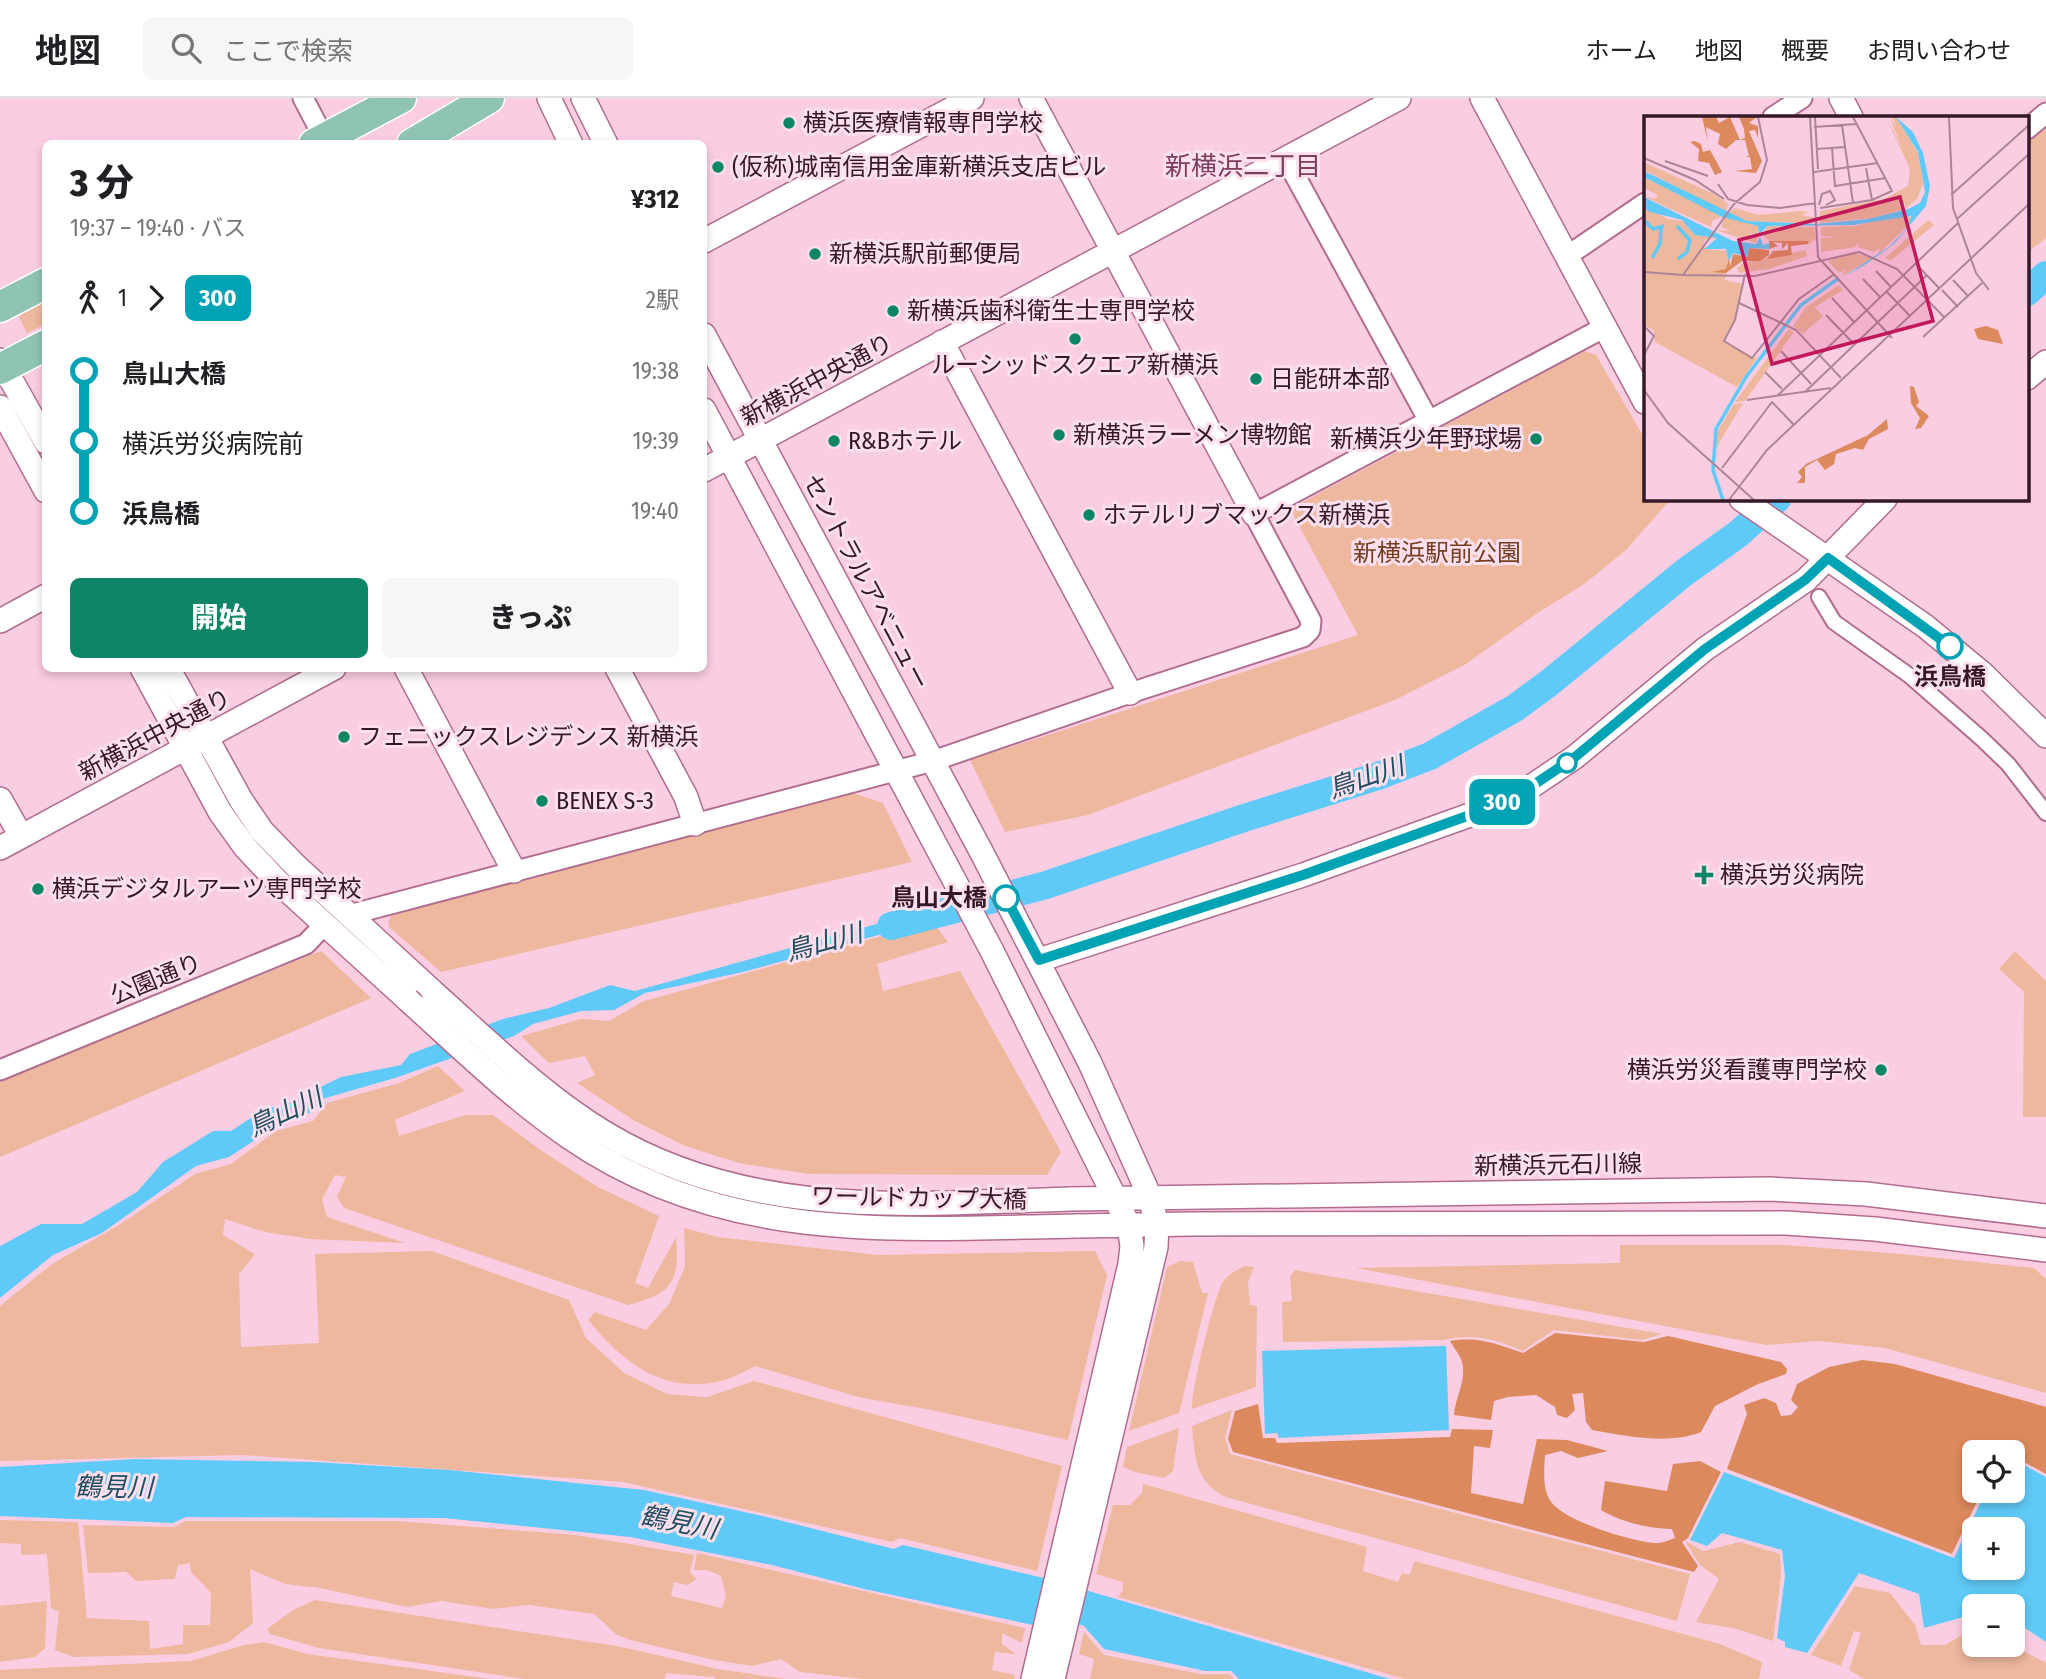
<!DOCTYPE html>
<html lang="ja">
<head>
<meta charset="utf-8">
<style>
  body { margin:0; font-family:"Fira Sans Condensed","Noto Sans JP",sans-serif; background:#f6f6f6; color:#202124; height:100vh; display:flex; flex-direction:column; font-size:26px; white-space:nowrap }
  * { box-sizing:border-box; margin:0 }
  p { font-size:23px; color:#757577 }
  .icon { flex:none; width:38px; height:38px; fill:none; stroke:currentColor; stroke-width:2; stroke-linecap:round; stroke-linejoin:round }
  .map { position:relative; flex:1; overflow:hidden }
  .panel { position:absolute; left:42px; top:42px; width:665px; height:532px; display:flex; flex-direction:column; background:#fff; border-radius:10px; box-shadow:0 4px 10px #0003 }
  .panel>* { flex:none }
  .badge { padding:0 14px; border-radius:10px; font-size:24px; line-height:46px }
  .buttons { position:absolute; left:1962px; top:1342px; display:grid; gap:14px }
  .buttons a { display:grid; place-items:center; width:63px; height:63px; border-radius:10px; background:#fff; box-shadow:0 4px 10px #0003; font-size:35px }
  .map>.badge { position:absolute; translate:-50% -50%; box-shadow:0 0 0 4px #fff }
  .legs { display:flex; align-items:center; gap:10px; height:77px; padding:0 28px; font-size:23px }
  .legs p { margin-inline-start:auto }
  .summary { display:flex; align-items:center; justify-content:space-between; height:119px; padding:0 28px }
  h1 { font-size:38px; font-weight:800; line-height:52px }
  .primary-button { display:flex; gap:14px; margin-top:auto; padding:14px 28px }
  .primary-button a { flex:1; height:80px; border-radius:10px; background:#0d8667; color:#fff; font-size:28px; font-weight:800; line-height:80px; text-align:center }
  .primary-button a+a { background:#f6f6f6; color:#202124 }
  ul { padding:0 28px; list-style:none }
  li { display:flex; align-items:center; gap:24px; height:70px; font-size:26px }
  li i { display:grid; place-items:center; width:10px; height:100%; margin:0 9px; background:currentColor }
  li i::after { content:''; width:18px; height:18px; margin:-9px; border:5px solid; border-radius:50%; background:#fff }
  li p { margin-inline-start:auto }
  li:first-child i { background:linear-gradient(#0000 50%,currentColor 0) }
  li:last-child i { background:linear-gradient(currentColor 50%,#0000 0) }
  header { display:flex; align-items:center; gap:42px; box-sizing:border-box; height:98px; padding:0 35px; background:#fff; border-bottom:2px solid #e0e0e0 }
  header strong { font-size:33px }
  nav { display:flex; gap:38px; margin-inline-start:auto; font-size:24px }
  .search { width:490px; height:63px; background:#f6f6f6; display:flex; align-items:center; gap:18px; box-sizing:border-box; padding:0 24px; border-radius:10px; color:#757577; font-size:26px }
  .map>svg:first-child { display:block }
  .green { fill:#edb89d }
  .forest { fill:#db895d }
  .water { fill:#5fcaf7; fill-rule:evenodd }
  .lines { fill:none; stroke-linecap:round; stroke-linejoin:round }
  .river { stroke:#5fcaf7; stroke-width:28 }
  .pedestrian-casing { stroke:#b16c8f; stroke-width:18 }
  .minor-casing { stroke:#b16c8f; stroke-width:23 }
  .tertiary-casing { stroke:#b16c8f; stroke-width:26 }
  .primary-casing { stroke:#fff; stroke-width:33 }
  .pedestrian { stroke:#fff; stroke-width:14 }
  .minor { stroke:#fff; stroke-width:19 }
  .tertiary { stroke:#fff; stroke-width:23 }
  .primary { stroke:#8fc4b3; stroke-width:30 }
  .tertiary-bridge-casing { stroke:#b16c8f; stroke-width:26; stroke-linecap:butt }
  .tertiary-bridge { stroke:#fff; stroke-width:23 }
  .line-1-casing { stroke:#fff; stroke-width:16 }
  .line-1 { stroke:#00a3b4; stroke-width:10 }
  .poi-dot { fill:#0d8667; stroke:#fedfed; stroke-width:2.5 }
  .stop-1-dot { fill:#fff; stroke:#00a3b4; stroke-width:3.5 }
  .labels { text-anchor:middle; stroke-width:6; stroke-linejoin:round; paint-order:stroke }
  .poi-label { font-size:24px; fill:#351928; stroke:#fedfed; text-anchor:start }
  .street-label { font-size:24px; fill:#351928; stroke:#fedfed }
  .park-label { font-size:24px; fill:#743d1e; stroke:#fedfed }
  .stop-label { font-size:24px; font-weight:bold; fill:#351928; stroke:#fedfed }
  .neighbourhood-label { font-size:26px; fill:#7d3d5f; stroke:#fedfed }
  .water-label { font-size:26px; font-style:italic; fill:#204e61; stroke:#fedfed }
  .inset-river { fill:none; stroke:#5fcaf7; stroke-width:3.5 }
  .inset-road { fill:none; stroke:#ac8598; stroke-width:2 }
  .view { fill:#c2185b; fill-opacity:0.15; stroke:#c2185b; stroke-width:3.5 }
  .inset-edge { fill:none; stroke:#351928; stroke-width:3.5 }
</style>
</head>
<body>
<header>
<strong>地図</strong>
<div class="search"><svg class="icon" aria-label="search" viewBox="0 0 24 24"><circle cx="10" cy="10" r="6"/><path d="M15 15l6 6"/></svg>ここで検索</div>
<nav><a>ホーム</a><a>地図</a><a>概要</a><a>お問い合わせ</a></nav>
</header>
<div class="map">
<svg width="2046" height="1581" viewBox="0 0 2046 1581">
  <rect width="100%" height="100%" fill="#fbcde2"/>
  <path class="green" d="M2046,30V140L2027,155V45Z
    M45,203V226L27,235L18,217Z
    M1584,253L1596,257L1645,341V401H1671L1626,452L1583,487L1539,514L1466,566L1395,602L1088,717L1005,734L970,662L1358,537L1290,411Z
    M850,694L883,705L912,764L441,874L389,829L388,824L392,817Z
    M933,824L948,844L877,866L883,893L960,873L1061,1054L1047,1077L808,1076L739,1065L685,1048L635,1023L577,985L595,977L585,958L549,965L521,938L581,921L609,923L644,903Z
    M321,853L371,900L0,1059V982Z
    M2015,853L2046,883V1019H2023L2024,894L1999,871Z
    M438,968L465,993L395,1022L399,1038L465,1017H493L542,1053L598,1089L659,1118L635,1185L648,1190L676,1139C680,1184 672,1196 628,1207L344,1110L337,1099L346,1079L335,1077L322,1101L327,1119L405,1145L310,1141L265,1134L225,1121L223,1137L255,1156L239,1176L241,1249L319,1245L315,1156L432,1153L569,1202L586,1240L624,1275L667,1296L707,1299L754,1283L1062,1368L1037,1473L900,1440L892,1444L623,1384L242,1357L0,1363V1208L52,1166L119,1127L195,1076L231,1066L276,1033L313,1023L327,1005L399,985Z
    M684,1130L718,1139L878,1157L1095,1153L1107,1177L1068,1342L931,1312L858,1299L755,1268C745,1273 735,1279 725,1282C664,1298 625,1266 588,1222L595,1214L646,1232L669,1206L685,1169Z
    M1620,1147H1785L1902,1156L2034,1170L2046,1181V1295L1885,1250L1819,1243L1766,1247L1356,1170L1620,1165Z
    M1180,1163L1193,1164L1202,1195H1208L1179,1315L1129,1333L1167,1169Z
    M1245,1168L1254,1169L1248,1184L1250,1207L1257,1208L1256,1289L1192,1311C1191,1293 1214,1198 1223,1184C1228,1176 1237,1172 1245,1168Z
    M1295,1172L1662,1236L1642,1242L1554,1232L1523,1253C1493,1241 1476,1235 1443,1242L1283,1244L1282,1204L1292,1203L1290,1179Z
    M1232,1312L1225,1340L1230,1356L1690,1476L1677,1523L1226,1399C1195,1385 1195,1359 1192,1328Z
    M1179,1330L1173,1373L1164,1380L1135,1374L1123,1369L1127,1349Z
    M1143,1386L1367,1449L1363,1473L1398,1484L1402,1475L1410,1477L1414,1463L1720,1546L1762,1564L1759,1581H1405L1118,1499L1123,1492V1484L1096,1476L1113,1407H1130L1142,1395Z
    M0,1422L78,1424L87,1520L149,1523L150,1551L183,1546V1527H210L211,1495L191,1474L190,1465L178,1467L175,1481L136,1483L126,1474L88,1475L83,1427L174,1429L186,1423H397L576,1437L694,1457L690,1474L696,1481L688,1487L674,1484L671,1498L722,1510L726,1498L721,1478L707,1472H694L697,1455L1025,1530L1022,1545L1002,1535V1546L1016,1556L995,1554L992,1572L1015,1577L1014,1581H864L800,1574L781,1561L752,1568L714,1562L630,1542L616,1536L594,1516L529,1507L493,1511L442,1503L407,1509L320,1490L285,1486L250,1471L253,1525L229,1544L188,1556L74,1559L55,1552L59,1514L51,1510L47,1456L21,1457V1446L0,1445Z
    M1685,1443L1703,1453L1740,1444L1780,1456L1781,1477L1773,1543L1737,1531L1696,1524L1719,1481L1700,1467Z
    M1855,1488L1890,1495L1915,1527L1921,1547H1945L1974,1530V1547H2012L2046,1565V1581H1864L1849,1572L1861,1535L1854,1533L1841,1568L1811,1557Z
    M315,1502L617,1548L718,1571L786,1581H715V1579L666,1575L665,1581H525L319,1550L270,1536L267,1531L293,1512Z
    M47,1503L45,1550L35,1559L0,1564V1508Z
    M1084,1534L1104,1557L1201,1576H1230L1234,1581H1090L1094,1561L1079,1556Z
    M264,1544L307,1556L491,1581H0V1572L191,1563L244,1547Z"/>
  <path class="forest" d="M1555,1235L1644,1244L1668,1238L1781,1264L1787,1271L1786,1276L1758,1286L1715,1308L1701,1334C1668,1347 1627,1338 1592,1332L1586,1324L1583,1295L1572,1296L1575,1312L1567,1320L1557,1317L1555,1309L1536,1297L1508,1299L1494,1303L1491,1322L1454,1317C1455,1299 1467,1282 1462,1264C1460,1257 1454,1250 1450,1243C1477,1238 1498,1246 1523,1255Z
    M1862,1262L1895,1266L2046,1309V1376L2013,1358L2012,1354L2001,1352L2000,1354H1974V1393H1982L1952,1456L1727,1371L1747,1316L1744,1307L1764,1300L1776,1305L1781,1318L1791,1317L1798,1309L1791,1302L1797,1286L1829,1269Z
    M1258,1306L1263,1340H1275L1277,1345L1450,1339L1452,1331L1493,1332L1490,1350L1474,1348L1471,1395L1523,1406L1537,1341L1567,1342L1608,1353L1578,1360L1561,1353L1545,1357C1544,1372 1542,1393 1552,1405C1567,1424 1631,1443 1654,1445C1661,1446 1669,1442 1675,1440L1672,1431C1646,1430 1624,1425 1601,1412L1605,1383L1667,1393L1673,1366L1700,1363L1721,1374L1688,1440L1682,1444L1698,1468L1694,1474L1233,1354L1228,1341L1235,1313Z"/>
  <path class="water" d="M927,812L930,823L743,874L645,895L614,912L581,913L533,926L514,938L395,980L322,1001L312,1014L270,1027L258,1040L229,1059L196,1068L102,1135L53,1157L0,1200V1148L41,1126H82L137,1094L163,1064L213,1033H231L269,1008L278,1010L341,979L401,967L410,956L503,921L549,910L610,887L635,893Z
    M1446,1248L1449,1332L1279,1340L1277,1335L1265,1336L1262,1253Z
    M135,1361L314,1364L450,1372L644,1392L767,1419L894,1451L903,1447L1044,1480L1390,1581H1239L1231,1573H1205L1104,1551L1083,1527H1033L864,1491L772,1467L630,1439L444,1420L186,1419L173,1425L0,1418V1369Z
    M2013,1361L2046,1379V1544L2013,1522L2012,1508H1974V1516L1924,1530L1919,1496L1859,1475L1807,1555L1785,1549V1544L1777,1540L1785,1478L1782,1452L1722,1435L1707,1448L1690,1442L1724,1374L1954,1460L1986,1393H2012ZM1974,1432H2012V1470H1974Z"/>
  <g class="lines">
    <path class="river" d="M2027,194L2046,177
      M891,828L1046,787L1244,720L1378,678L1430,658L1515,610L1549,585L1685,474L1738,436L1777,401"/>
    <g class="pedestrian-casing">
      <path id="pedestrian" d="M1819,499L1834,524L1910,578L1982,641L2008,666L2046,715"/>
    </g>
    <g class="minor-casing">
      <path id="minor" d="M303,0L324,40
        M1773,19L1802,0
        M2027,31L2046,15
        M1286,61L1429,323
        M1567,158L1645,105
        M349,817L933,663L1130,595L1303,539L1310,532L1311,523L1254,416L1605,229
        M0,972L306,846L325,826"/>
    </g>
    <g class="tertiary-casing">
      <path id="tertiary" d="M549,0L571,46
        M583,0L606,46
        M1031,0L1254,416
        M1482,0L1645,304
        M1841,0L1851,19
        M704,143L972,0
        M704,237L982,755L1090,965L1150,1099L1157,1127L1156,1149L1053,1581
        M942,244L1130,595
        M0,262L46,344
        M2027,280L2046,264
        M0,309L46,393
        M704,312L992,853L1129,1128L1132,1148L1130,1166L1033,1581
        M704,372L1399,0
        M1741,401L1925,528L1982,575L2046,638
        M0,523L46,498
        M142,570L220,714L245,749L277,783L408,902
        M168,570L241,702L262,733L295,767L433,894
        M406,570L514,773
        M617,570L686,699L695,726
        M0,701L21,738
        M0,750L334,570
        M1039,862L1303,777L1481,713L1523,694L1575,659L1705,551L1806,482L1885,401
        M1070,1101L1769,1091L1866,1096L2046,1118
        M1077,1128L1192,1126L1786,1125L1875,1131L2046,1152"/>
    </g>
    <g class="primary-casing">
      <path id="primary" d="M314,46L401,0
        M412,46L489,0
        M0,209L46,185
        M0,271L46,247"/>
    </g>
    <use href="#pedestrian" class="pedestrian"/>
    <use href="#minor" class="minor"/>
    <use href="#tertiary" class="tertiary"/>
    <use href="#primary" class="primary"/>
    <g class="tertiary-bridge-casing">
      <path id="tertiary-bridge" d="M433,894C488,943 542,997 605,1035C749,1122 910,1106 1070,1101
        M408,902C460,949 511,999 569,1039C725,1147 898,1131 1077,1128"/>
    </g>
    <use href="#tertiary-bridge" class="tertiary-bridge"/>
  </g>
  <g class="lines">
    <g class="line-1-casing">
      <path id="line-1" d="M1006,800L1039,862L1303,777L1481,713L1523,694L1575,659L1705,551L1805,482L1828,460L1950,548"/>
    </g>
    <use href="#line-1" class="line-1"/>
  </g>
  <g class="poi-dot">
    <circle cx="789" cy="25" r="7"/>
    <circle cx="718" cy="69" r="7"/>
    <circle cx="815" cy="156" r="7"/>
    <circle cx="893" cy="213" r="7"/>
    <circle cx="1075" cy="241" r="7"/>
    <circle cx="1256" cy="281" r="7"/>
    <circle cx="1059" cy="337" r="7"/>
    <circle cx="1536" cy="341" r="7"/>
    <circle cx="834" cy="343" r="7"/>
    <circle cx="1089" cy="417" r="7"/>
    <circle cx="344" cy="639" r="7"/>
    <circle cx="542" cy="703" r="7"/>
    <path d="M1700.5 766.5h7v7h7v7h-7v7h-7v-7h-7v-7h7z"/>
    <circle cx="38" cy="791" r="7"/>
    <circle cx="1881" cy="972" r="7"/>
  </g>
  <g class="stop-1-dot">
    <circle cx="1950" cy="548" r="12"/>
    <circle cx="1567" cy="665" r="9"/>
    <circle cx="1006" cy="800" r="12"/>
  </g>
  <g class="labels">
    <g class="poi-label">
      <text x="803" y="33">横浜医療情報専門学校</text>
      <text x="732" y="77">(仮称)城南信用金庫新横浜支店ビル</text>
      <text x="829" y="164">新横浜駅前郵便局</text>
      <text x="907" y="221">新横浜歯科衛生士専門学校</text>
      <text x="1075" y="275" text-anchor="middle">ルーシッドスクエア新横浜</text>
      <text x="1270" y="289">日能研本部</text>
      <text x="1073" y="345">新横浜ラーメン博物館</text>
      <text x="1522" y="349" text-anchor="end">新横浜少年野球場</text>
      <text x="848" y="351">R&amp;Bホテル</text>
      <text x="1103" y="425">ホテルリブマックス新横浜</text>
      <text x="358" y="647">フェニックスレジデンス 新横浜</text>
      <text x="556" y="711">BENEX S-3</text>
      <text x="1720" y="785">横浜労災病院</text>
      <text x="52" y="799">横浜デジタルアーツ専門学校</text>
      <text x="1867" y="980" text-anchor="end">横浜労災看護専門学校</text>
    </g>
    <g class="street-label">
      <text transform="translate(817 282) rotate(-28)" y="8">新横浜中央通り</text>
      <text transform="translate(866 484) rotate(62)" y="8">セントラルアベニュー</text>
      <text transform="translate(155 637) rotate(-28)" y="8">新横浜中央通り</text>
      <text transform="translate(156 881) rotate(-22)" y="8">公園通り</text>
      <text transform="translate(1558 1067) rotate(-1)" y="8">新横浜元石川線</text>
      <text transform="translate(919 1100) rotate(1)" y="8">ワールドカップ大橋</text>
    </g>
    <g class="park-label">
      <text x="1437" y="463">新横浜駅前公園</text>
    </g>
    <g class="stop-label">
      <text x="1950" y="587">浜鳥橋</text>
      <text x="987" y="808" text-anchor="end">鳥山大橋</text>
    </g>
    <g class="neighbourhood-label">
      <text x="1243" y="77">新横浜二丁目</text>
    </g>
    <g class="water-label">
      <text transform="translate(1366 679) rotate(-19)" y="9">鳥山川</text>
      <text transform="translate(824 844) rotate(-15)" y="9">鳥山川</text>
      <text transform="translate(285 1014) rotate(-25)" y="9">鳥山川</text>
      <text transform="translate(114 1389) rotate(1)" y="9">鶴見川</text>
      <text transform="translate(679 1424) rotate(11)" y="9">鶴見川</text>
    </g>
  </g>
  <g transform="translate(1644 18)">
    <rect width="385" height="385" fill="#fbcde2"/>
    <path d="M242,1L258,31L245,1L252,11L248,1H252L275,39L279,68L273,83L262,92L260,86L254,88L261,93L228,102L176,107V95L240,83L264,70L266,53ZM0,46L70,78L86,89L78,87L84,89L82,96L64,87L0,54ZM0,61L65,92L77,101L68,105L67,111L18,89L0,80L11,83L14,79L0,72ZM0,91L24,103L39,105L51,119L73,122L60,124L61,133L85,135L81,164L98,168L91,204L79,224L111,242L116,237L93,271L11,226L10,215L0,208ZM91,92L114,99L157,95L165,96L157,99L172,102L159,107L104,105L85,97ZM261,98L267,102L264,110L234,138L236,132L229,136L214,131L213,125L212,131L177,136V122L194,121L177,120V111L211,110ZM81,101L114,110V117L104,118L114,121L112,127L72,114L87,115L77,111ZM284,104L290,109L246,145L241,142ZM124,110L170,111L172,123L168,125L164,120L168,126L165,128L125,125L118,118ZM162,134L163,140L125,153L95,157L93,152L99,147ZM209,137L228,142L198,160L201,154L195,157L184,145ZM195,169L199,174L171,191L179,200L159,218L149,210L162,191ZM145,213L150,216L101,285L91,286ZM99,287L74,329L75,346L72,318L90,288Z" fill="#edb89d"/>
    <path d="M58,1H72L75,7L86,1L96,24L101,22L100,13L95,1H113L105,7L114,10V22L111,14L105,15L118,45L112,57L90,55L108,53L106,41H101L105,40L101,24H92L82,33L74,28L76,18L62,11L64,26ZM51,25L57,28L59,36L66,34L78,56L71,59L65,47L54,45L55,33L46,26ZM125,125H164V128L147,130L148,139L123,143L129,135L144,134V127L138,133V127L129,126L134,130L125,133ZM105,132L125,134V139L116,145H98L82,157L68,156L82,153L85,142L86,151L89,138L103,141ZM342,210L354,214L359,228L334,223L330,213ZM266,270L270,271L275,286L272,290L285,300L277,312L271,313L276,302L267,287ZM243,303L244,313L225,323L219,334L211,332L192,338L190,348L181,354L173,344L161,351V367H153L158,361L154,356L162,348L224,319Z" fill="#db895d"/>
    <path d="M252,1L269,16L279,37L286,70L282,90L250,128L222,148L199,161L246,130L264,111L267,100L209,109L124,110L115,118L114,110L78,101L0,61V55L103,105L172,108L224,103L264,93L276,87L281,76L274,36ZM0,81L89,125L112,128L116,121L119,129L126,127L125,133L105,132L103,141L89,137L85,145L82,133H60L73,122L51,119L38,104L6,96L0,91Z" fill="#5fcaf7"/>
    <path class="inset-river" d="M0,104L9,113L20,110M33,110L46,124L43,136L34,143M8,142L16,128L17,111M79,384L69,354L72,313L102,261L157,189L195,162"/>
    <path class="inset-road" d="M166,1L174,141L248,222M171,1L174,53M305,1L309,92L332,157L345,174M198,9L209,87M170,11L212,8M188,32L191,70L242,62M173,33L201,31M0,42L51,64L80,83M21,45L64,60M222,52L228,84M170,56L234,47M74,68L84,83L103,89L136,92L172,87M307,79L385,9M175,89L178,78L186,75L191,84L182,89M176,92L228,84L248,75L209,1M313,103L385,38M272,148L296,173M232,155L247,171M0,156L39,159L90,88L116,66L123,44L114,1M101,158L91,204L80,225L108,242L155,183L189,159M39,159L111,160L215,136L253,153L301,202M219,163L236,181M309,164L324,180M298,174L314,191M242,175L266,200M188,182L210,206M95,187L152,214L197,262M182,199L210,228M0,210L10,220L0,239M279,221L338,167M137,235L167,268M121,256L138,273M0,274L24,307L110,384M161,276L283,159M133,280L314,107M103,284L187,272M78,352L128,286L150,309M85,384L123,334L385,88"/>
    <path class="view" d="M256,81L289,205L128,248L95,124Z"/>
    <rect width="385" height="385" class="inset-edge"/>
  </g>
</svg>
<div class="buttons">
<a><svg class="icon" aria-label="locate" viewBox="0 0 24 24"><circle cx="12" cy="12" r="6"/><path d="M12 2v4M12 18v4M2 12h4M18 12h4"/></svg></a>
<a>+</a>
<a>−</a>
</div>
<b class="badge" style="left:1502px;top:704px;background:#00a3b4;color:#fff">300</b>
<section class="panel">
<div class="summary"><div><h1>3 分</h1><p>19:37 – 19:40 · バス</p></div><b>¥312</b></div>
<div class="legs"><svg class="icon" aria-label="walk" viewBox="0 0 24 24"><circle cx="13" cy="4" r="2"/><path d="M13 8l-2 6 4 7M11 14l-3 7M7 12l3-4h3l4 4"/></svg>1<svg class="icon" aria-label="forward" viewBox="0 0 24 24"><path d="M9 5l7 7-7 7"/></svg><b class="badge" style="background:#00a3b4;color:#fff">300</b><p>2駅</p></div>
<ul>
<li><i style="color:#00a3b4"></i><b>鳥山大橋</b><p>19:38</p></li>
<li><i style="color:#00a3b4"></i><span>横浜労災病院前</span><p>19:39</p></li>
<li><i style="color:#00a3b4"></i><b>浜鳥橋</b><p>19:40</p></li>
</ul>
<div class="primary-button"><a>開始</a><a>きっぷ</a></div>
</section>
</div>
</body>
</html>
